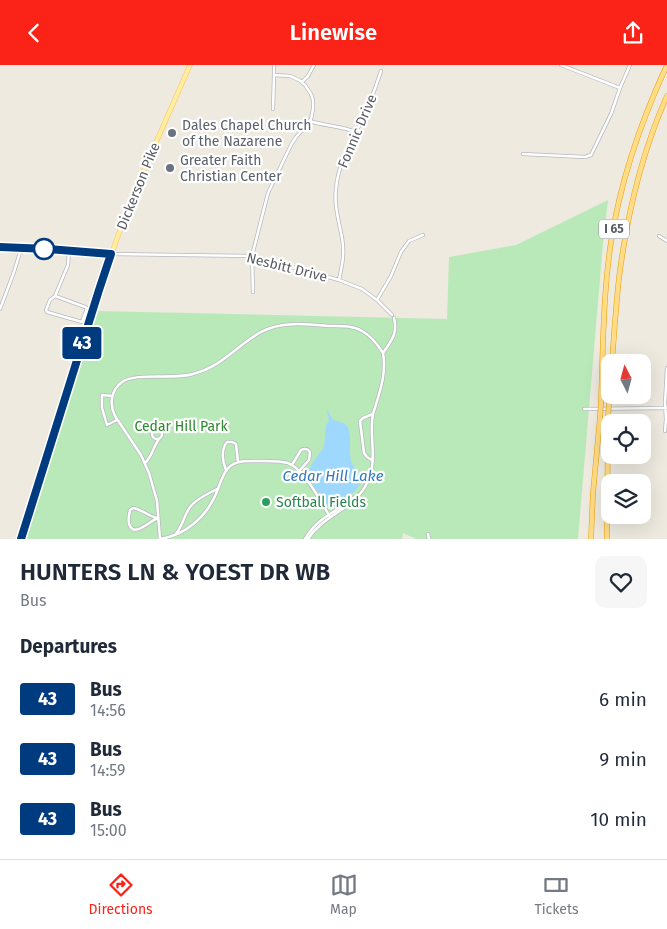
<!DOCTYPE html>
<html lang="en">
<head>
<meta charset="utf-8">
<style>
  body { margin:0; font-family:"Fira Sans",sans-serif; background:#f6f6f7; color:#1f2937; height:100vh; display:flex; flex-direction:column; font-size:19px; white-space:nowrap }
  * { box-sizing:border-box; margin:0 }
  p { font-size:16px; color:#747a83 }
  .icon { flex:none; width:28px; height:28px; fill:none; stroke:currentColor; stroke-width:2; stroke-linecap:round; stroke-linejoin:round }
  .map { position:relative; height:474px; overflow:hidden }
  .drawer { display:flex; flex-direction:column; background:#fff; flex:1 }
  .drawer>* { flex:none }
  .badge { padding:0 10px; border-radius:4px; font-size:18px; line-height:32px }
  .needle { width:32px; rotate:354deg }
  .tools { position:absolute; left:601px; top:289px; display:grid; gap:10px }
  .tools a { display:grid; place-items:center; width:50px; height:50px; border-radius:10px; background:#fff; box-shadow:0 5px 20px #0002; font-size:25px }
  .map>.badge { position:absolute; translate:-50% -50%; box-shadow:0 0 0 2px #fff }
  h2 { padding:0 20px; font-size:19px; line-height:45px }
  .round { display:grid; place-items:center; flex:none; width:52px; height:52px; border-radius:10px; background:#f6f6f7 }
  .overview { display:flex; align-items:center; justify-content:space-between; height:85px; padding:0 20px }
  h1 { font-size:24px; font-weight:600; line-height:38px }
  ul { padding:0; list-style:none }
  li { display:flex; align-items:center; gap:15px; height:60px; padding:0 20px }
  li div { flex:1 }
  li b { display:block; font-size:19px }
  li em { font-style:normal }
  li .badge { min-width:55px; font-weight:700; text-align:center }
  header { display:flex; justify-content:space-between; align-items:center; height:65px; padding:0 20px; background:#fb2218; color:#fff; font-size:22px; font-weight:600 }
  .menu { display:flex; justify-content:space-around; align-items:center; height:70px; border-top:1px solid #e0e1e3; background:#fff; font-size:14px; color:#747a83 }
  .menu a { display:grid; justify-items:center; gap:2px }
  .menu .selected { color:#fb2218 }
  .map>svg:first-child { display:block }
  .green { fill:#bae9b9 }
  .water { fill:#9ed8ff }
  .lines { fill:none; stroke-linecap:round; stroke-linejoin:round }
  .minor-casing { stroke:#b6b9be; stroke-width:4 }
  .major-casing { stroke:#ffc547; stroke-width:5 }
  .highway-casing { stroke:#ed9b00; stroke-width:5.5 }
  .minor { stroke:#fff; stroke-width:2.5 }
  .major { stroke:#ffeda3; stroke-width:4 }
  .highway { stroke:#ffdc85; stroke-width:4.5 }
  .highway-bridge-casing { stroke:#ed9b00; stroke-width:5.5; stroke-linecap:butt }
  .highway-bridge { stroke:#ffdc85; stroke-width:4.5 }
  .line-casing { stroke:#fff; stroke-width:11 }
  .line { stroke:#003b80; stroke-width:8 }
  .worship-dot { fill:#6b7280; stroke:#fff; stroke-width:2 }
  .stop-dot { fill:#fff; stroke:#003b80; stroke-width:2.5 }
  .leisure-dot { fill:#2e9e5b; stroke:#fff; stroke-width:2 }
  .labels { text-anchor:middle; stroke-width:4.5; stroke-linejoin:round; paint-order:stroke }
  .shield { fill:#fff; stroke:#8b8e92; stroke-width:1 }
  .shield-label { font-size:12px; font-weight:bold; fill:#595d63 }
  .worship-label { font-size:14px; fill:#5b616d; stroke:#fff; text-anchor:start }
  .street-label { font-size:14px; fill:#595d63; stroke:#fff }
  .park-label { font-size:14px; fill:#2c872d; stroke:#fff }
  .leisure-label { font-size:14px; fill:#27864d; stroke:#fff; text-anchor:start }
  .water-label { font-size:15px; font-style:italic; fill:#3179bc; stroke:#fff }
</style>
</head>
<body>
<header><svg class="icon" aria-label="back" viewBox="0 0 24 24"><path d="M15 5l-7 7 7 7"/></svg>Linewise<svg class="icon" aria-label="share" viewBox="0 0 24 24"><path d="M12 15V3M7 8l5-5 5 5M5 13v7h14v-7"/></svg></header>
<div class="map">
<svg width="667" height="474" viewBox="0 0 667 474">
  <rect width="100%" height="100%" fill="#eeeae0"/>
  <path class="green" d="M608,135L603,178L578,474H416L403,468L402,474H26L98,246L447,254L449,192L516,180Z"/>
  <path class="water" d="M327,344L333,355C338,357 344,357 347,361C352,368 349,386 351,396C353,403 363,410 362,414C360,424 341,439 332,443L327,440L307,411L311,400L324,382L326,360L329,356Z"/>
  <g class="lines">
    <g class="minor-casing">
      <path id="minor" d="M274,0V10
        M561,0L620,23
        M302,17L308,11L314,0
        M310,56C325,61 340,61 356,67
        M523,89L585,92L591,90L611,49L620,23L630,0
        M659,171L667,176
        M0,182L48,184L111,189L252,191L339,215L362,224L377,235L392,250
        M339,215C342,201 345,188 342,173C339,156 334,141 336,124C338,94 357,69 368,42C373,30 377,18 381,6
        M253,227L252,191L268,128L291,80L296,72L307,60L311,54L313,44V35L311,29L305,20L299,15L290,11L274,10L273,44
        M55,231L85,242L87,243L82,257L47,247L46,245L50,235L55,231L68,200L69,186
        M377,235L391,211L401,187L409,176L423,170
        M0,244L14,207L21,184
        M112,331L102,330V343L107,360L117,355
        M584,344L667,343
        M152 369a5 5 0 1 1 10 0a5 5 0 1 1-10 0Z
        M665,366L666,354L665,338L667,303
        M373,396L367,392L364,388L360,356L363,353L373,349C379,329 387,309 383,288C391,276 398,269 394,253
        M145,398C152,392 153,382 159,374
        M292,400L301,385C305,383 308,384 310,387L309,395L299,406
        M226,405C222,396 221,384 227,377H232L236,379L238,397
        M133,443C142,444 149,452 158,453C151,455 135,472 130,461C127,457 129,450 130,445Z
        M428,469L429,474
        M175,470C183,461 184,450 190,442C197,433 208,429 217,424
        M160,474L157,436L149,408L141,390L115,351C109,339 111,325 122,317C136,307 174,315 193,309C223,301 236,281 261,267C281,256 307,259 329,261C340,261 352,260 362,266C371,271 378,280 383,288
        M160,474C185,470 205,453 215,431C219,423 221,413 226,406C232,396 243,396 253,396C264,396 277,395 288,398C304,404 321,437 330,452
        M305,474C319,450 337,448 356,431
        M308,474C326,446 362,444 371,407C376,388 369,369 373,349"/>
    </g>
    <g class="major-casing">
      <path id="major" d="M21,474L99,225L119,168L137,121L190,0"/>
    </g>
    <g class="highway-casing">
      <path id="highway" d="M612,298C614,269 616,241 619,213C627,150 641,89 667,31
        M601,337C603,284 603,230 611,177C620,118 642,54 667,0
        M609,337L610,321
        M591,474L593,428L600,353
        M607,474L608,353"/>
    </g>
    <use href="#minor" class="minor"/>
    <use href="#major" class="major"/>
    <use href="#highway" class="highway"/>
    <g class="highway-bridge-casing">
      <path id="highway-bridge" d="M600,353L601,337
        M608,353L609,337"/>
    </g>
    <use href="#highway-bridge" class="highway-bridge"/>
  </g>
  <g class="lines">
    <g class="line-casing">
      <path id="line" d="M0,182L48,184L111,189L99,225L21,474"/>
    </g>
    <use href="#line" class="line"/>
  </g>
  <g class="worship-dot">
    <circle cx="172" cy="68" r="5"/>
    <circle cx="170" cy="103" r="5"/>
  </g>
  <circle class="stop-dot" cx="44" cy="184" r="10"/>
  <circle class="leisure-dot" cx="266" cy="437" r="5"/>
  <g class="labels">
    <rect class="shield" x="599" y="154.5" width="30" height="19" rx="4"/>
    <g class="shield-label">
      <text x="614" y="168">I 65</text>
    </g>
    <g class="worship-label">
      <text x="182" y="65">Dales Chapel Church<tspan x="182" dy="16">of the Nazarene</tspan></text>
      <text x="180" y="100">Greater Faith<tspan x="180" dy="16">Christian Center</tspan></text>
    </g>
    <g class="street-label">
      <text transform="translate(357 66) rotate(-67)" y="5">Fonnic Drive</text>
      <text transform="translate(138 121) rotate(-68)" y="5">Dickerson Pike</text>
      <text transform="translate(287 202) rotate(14)" y="5">Nesbitt Drive</text>
    </g>
    <g class="park-label">
      <text x="181" y="366">Cedar Hill Park</text>
    </g>
    <g class="leisure-label">
      <text x="276" y="442">Softball Fields</text>
    </g>
    <g class="water-label">
      <text x="333" y="416">Cedar Hill Lake</text>
    </g>
  </g>
</svg>
<div class="tools">
<a><svg class="needle" viewBox="-14 -14 28 28"><path d="M0-13l5 13h-10z" fill="#e53935"/><path d="M0 13l5-13h-10z" fill="#747a83"/></svg></a>
<a><svg class="icon" aria-label="locate" viewBox="0 0 24 24"><circle cx="12" cy="12" r="6"/><path d="M12 2v4M12 18v4M2 12h4M18 12h4"/></svg></a>
<a><svg class="icon" aria-label="layers" viewBox="0 0 24 24"><path d="M12 4l9 5-9 5-9-5zM3 14l9 5 9-5"/></svg></a>
</div>
<b class="badge" style="left:82px;top:278px;background:#003b80;color:#fff">43</b>
</div>
<section class="drawer">
<div class="overview"><div><h1>HUNTERS LN &amp; YOEST DR WB</h1><p>Bus</p></div><a class="round"><svg class="icon" aria-label="heart" viewBox="0 0 24 24"><path d="M12 20l-8-8c-3-5 5-10 8-4 3-6 11-1 8 4z"/></svg></a></div>
<h2>Departures</h2>
<ul>
<li><span class="badge" style="background:#003b80;color:#fff">43</span><div><b>Bus</b><p>14:56</p></div><em>6 min</em></li>
<li><span class="badge" style="background:#003b80;color:#fff">43</span><div><b>Bus</b><p>14:59</p></div><em>9 min</em></li>
<li><span class="badge" style="background:#003b80;color:#fff">43</span><div><b>Bus</b><p>15:00</p></div><em>10 min</em></li>
</ul>
</section>
<nav class="menu">
<a class="selected"><svg class="icon" aria-label="directions" viewBox="0 0 24 24"><path d="M12 3l9 9-9 9-9-9zM9 14v-3h6M13 9l2 2-2 2"/></svg>Directions</a>
<a><svg class="icon" aria-label="map" viewBox="0 0 24 24"><path d="M3 6l6-2 6 2 6-2v14l-6 2-6-2-6 2zM9 4v14M15 6v14"/></svg>Map</a>
<a><svg class="icon" aria-label="tickets" viewBox="0 0 24 24"><path d="M3 7h18v10H3zM15 7v10"/></svg>Tickets</a>
</nav>
</body>
</html>
